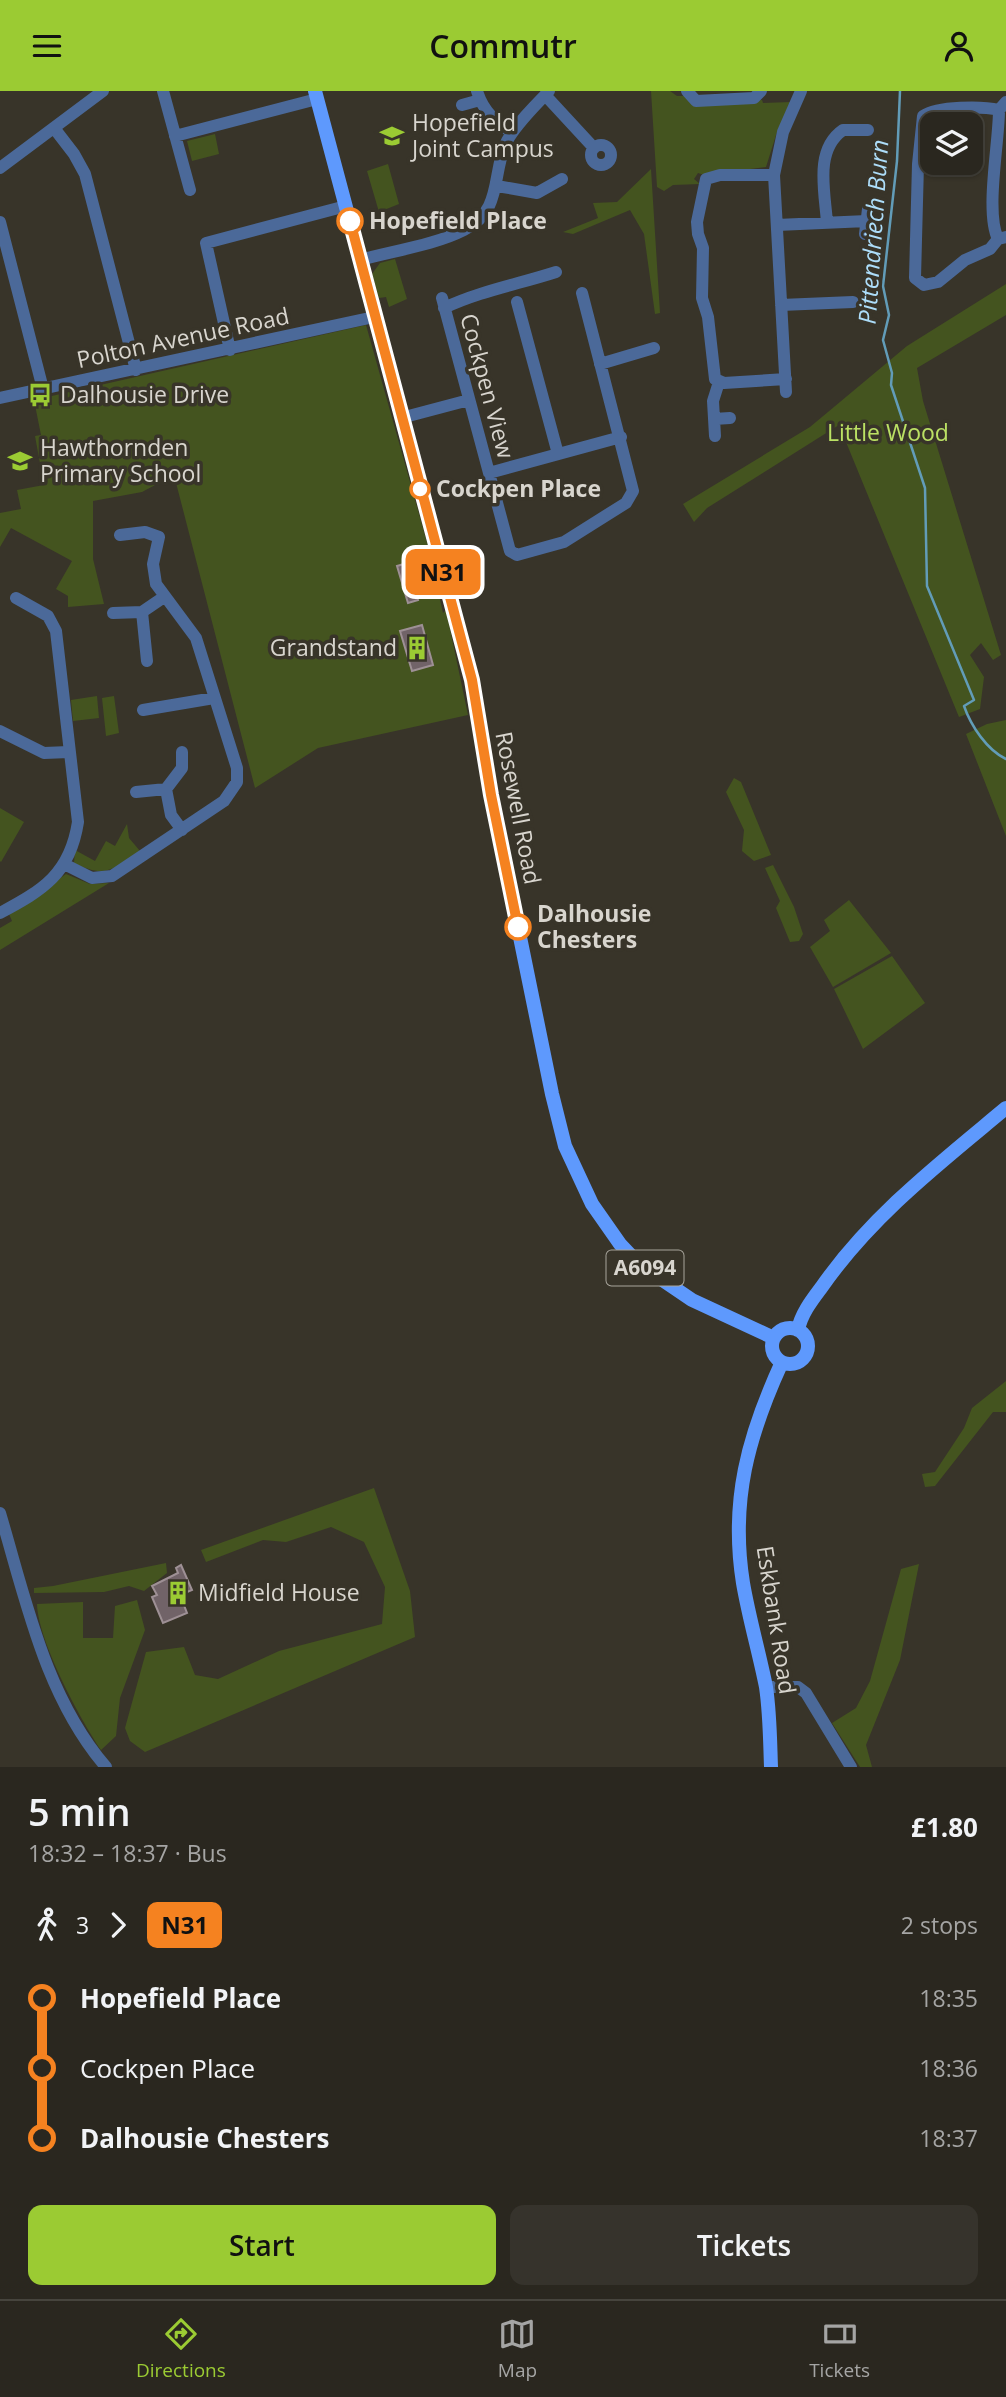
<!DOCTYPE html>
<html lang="en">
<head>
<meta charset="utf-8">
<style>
  body { margin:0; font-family:"Open Sans",sans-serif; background:#36332c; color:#f1f3f6; height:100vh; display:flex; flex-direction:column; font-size:26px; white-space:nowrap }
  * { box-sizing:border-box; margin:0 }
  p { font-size:23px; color:#a5a5a4 }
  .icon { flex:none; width:38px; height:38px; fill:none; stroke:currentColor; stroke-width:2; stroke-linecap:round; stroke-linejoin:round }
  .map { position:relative; height:1676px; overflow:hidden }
  .drawer { display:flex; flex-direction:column; background:#2a271f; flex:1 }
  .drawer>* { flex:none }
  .badge { padding:0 14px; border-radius:10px; font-size:24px; line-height:46px }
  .fabs { position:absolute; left:920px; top:21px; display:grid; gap:14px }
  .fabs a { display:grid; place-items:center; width:63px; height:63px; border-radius:14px; background:#2a271f; box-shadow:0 2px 5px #0004,0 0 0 2px #46443d; font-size:35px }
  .map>.badge { position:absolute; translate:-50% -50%; box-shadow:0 0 0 4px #fff }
  .legs { display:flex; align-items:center; gap:10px; height:77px; padding:0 28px; font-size:23px }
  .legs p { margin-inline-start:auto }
  .head { display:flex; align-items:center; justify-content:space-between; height:119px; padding:0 28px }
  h1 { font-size:38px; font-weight:600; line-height:52px }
  .cta { display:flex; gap:14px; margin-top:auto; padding:14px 28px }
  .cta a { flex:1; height:80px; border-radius:14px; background:#9bcb33; color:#111; font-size:28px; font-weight:600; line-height:80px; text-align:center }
  .cta a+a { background:#36332c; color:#f1f3f6 }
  ul { padding:0 28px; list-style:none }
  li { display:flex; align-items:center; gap:24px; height:70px; font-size:26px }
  li i { display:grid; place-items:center; width:10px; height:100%; margin:0 9px; background:currentColor }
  li i::after { content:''; width:18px; height:18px; margin:-9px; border:5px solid; border-radius:50%; background:#2a271f }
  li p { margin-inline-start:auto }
  li:first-child i { background:linear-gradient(#0000 50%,currentColor 0) }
  li:last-child i { background:linear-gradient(currentColor 50%,#0000 0) }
  header { display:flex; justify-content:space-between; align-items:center; height:91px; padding:0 28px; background:#9bcb33; color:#111; font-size:32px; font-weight:600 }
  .tabs { display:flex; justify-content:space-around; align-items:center; height:98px; border-top:2px solid #46443d; background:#2a271f; font-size:19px; color:#a5a5a4 }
  .tabs a { display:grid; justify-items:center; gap:4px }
  .tabs .on { color:#9bcb33 }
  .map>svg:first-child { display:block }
  .green { fill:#44541f }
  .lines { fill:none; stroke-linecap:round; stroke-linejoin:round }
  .stream { stroke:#629cb8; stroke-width:2.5 }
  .building { fill:#716368; stroke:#9e9095; stroke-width:2 }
  .minor { stroke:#4b6999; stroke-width:12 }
  .major { stroke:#5e99fd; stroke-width:14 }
  .line-1-casing { stroke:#fff; stroke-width:16 }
  .line-1 { stroke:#f58220; stroke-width:10 }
  .stop-1-dot { fill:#fff; stroke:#f58220; stroke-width:3.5 }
  .labels { text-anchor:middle; stroke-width:7; stroke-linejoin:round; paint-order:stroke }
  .shield { fill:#383429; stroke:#a8a59c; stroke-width:2 }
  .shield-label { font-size:21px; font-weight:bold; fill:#d8d5ce }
  .poi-label { font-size:23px; fill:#d8d5ce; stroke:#383429; text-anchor:start }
  .stop-label { font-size:23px; font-weight:bold; fill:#d8d5ce; stroke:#383429; text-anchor:start }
  .street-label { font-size:23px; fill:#d8d5ce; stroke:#383429 }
  .park-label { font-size:23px; fill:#bbe164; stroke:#383429 }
  .water-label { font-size:24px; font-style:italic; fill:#adddf9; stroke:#383429 }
</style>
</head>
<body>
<header><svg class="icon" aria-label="menu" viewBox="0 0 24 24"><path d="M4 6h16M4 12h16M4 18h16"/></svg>Commutr<svg class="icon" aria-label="person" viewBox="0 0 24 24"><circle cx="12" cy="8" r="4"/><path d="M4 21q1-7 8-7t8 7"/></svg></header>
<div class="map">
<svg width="1006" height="1676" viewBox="0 0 1006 1676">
  <rect width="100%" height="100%" fill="#383429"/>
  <path class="green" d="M651,0H670L677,5H685L694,13L762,9L763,12L791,11L777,41L766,76L704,84L698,82L694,88L700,93L673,94L664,100L657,96Z
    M215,43L219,63L192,70L187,50Z
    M388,73L399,113L379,121L367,80Z
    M651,78L660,222L655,223L644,143L630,119L573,143L563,141L598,127L593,112L617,111Z
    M395,168L407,208L389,216L386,206L379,207L372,183L380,172Z
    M1006,193V224L917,277L923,310L1001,564L993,569L981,552L970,564L984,586L980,618L959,626L839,334L707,417L694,431L683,413L810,336L907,255Z
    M366,234L428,455L443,522L446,519L468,624L318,657L255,697L174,384L142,401L93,410V468L104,513L68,516V505L56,498L72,470L11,437L0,456V422L21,418L17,399L44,394L35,345L41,344L34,309Z
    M97,605L99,627L73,630L71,609Z
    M114,605L119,642L106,645L102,607Z
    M1006,629V745L966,643L987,633Z
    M734,687L741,691L771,764L754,770L742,760L744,739L726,701Z
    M0,717L24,731L1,771L0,770Z
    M127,733L129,747L140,760C113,778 106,788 74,772L75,759L95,770L106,750L115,755Z
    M773,774L794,816L803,843L799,850L790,851L776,817L780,810L765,777Z
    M66,783L90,793L109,792L0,859V837L12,830L9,823Z
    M849,809L891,862L833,896L810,856L830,840L824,829Z
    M892,865L925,912L863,958L834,898Z
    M1006,1290V1321H993L935,1395L925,1396L922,1383L935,1381L964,1337L972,1317Z
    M374,1397L410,1500L415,1546L145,1661L130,1650L125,1637L146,1561L184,1556L195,1584L218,1588L279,1560L382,1533L385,1496L364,1451L331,1436L286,1451L263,1449L206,1471L201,1459Z
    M166,1472L167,1482L144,1500L129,1495L104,1501L34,1502V1497L53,1495Z
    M919,1473L900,1569L866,1654L872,1676H860L832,1632L856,1617L870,1590L901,1478Z
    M137,1509L145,1539L120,1607L116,1645L101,1659C80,1628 38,1550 37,1513L83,1511V1547H113L115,1515Z"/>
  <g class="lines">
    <path class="stream" d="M900,0L897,70L883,195L889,224L883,249L892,282L891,294L925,397L927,495L974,609L964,615C971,635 987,659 1006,668"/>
  </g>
  <path class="building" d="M421,468L428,494L415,498L418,509L408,512L397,475Z
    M422,534L433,574L412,580L400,540Z
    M181,1474L192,1499L180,1504L187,1522L163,1532L152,1506L157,1504L152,1495L178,1482L176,1477Z"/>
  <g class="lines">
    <path class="minor" d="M163,0L190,99
      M477,0C483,20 495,30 512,42
      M687,0L696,10L754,7L761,0
      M545,4L594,57
      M462,14L480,9
      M999,19C982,15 938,15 923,25L918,73L915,187L924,194L938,191L965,169L990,158L998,148L1006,146
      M54,37L74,63L85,83L136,279
      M175,45L317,8
      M591 64a10 10 0 1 1 20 0a10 10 0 1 1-20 0Z
      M0,77L103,0
      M774,84H720L706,88L697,131L698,143L703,157L702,207L708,226L715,288L724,292L786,288
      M497,95L537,102L562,88
      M0,131L43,298
      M827,132C825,101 814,59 843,39H868
      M777,134L867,130
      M865,143L868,118
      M998,148C985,121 999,52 999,19L1006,11
      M360,169C392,160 435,154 464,139C504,119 491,82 507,50C517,32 535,15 549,0
      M442,207L510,460L517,464L564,451L626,412L633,400L582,202
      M517,211L558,363
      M781,214L853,211
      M444,217C480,200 519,193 556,181
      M230,259L206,152L346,115
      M600,273L654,257
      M786,301L774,84L783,41L801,0
      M0,307L374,226
      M401,327L469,309
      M714,328L730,327
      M715,345L713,310L719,291
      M489,382L621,346
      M142,521L147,570
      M113,522L142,521L164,506
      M143,619L214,607
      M0,640L44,662L69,661
      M166,698L171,724L182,739
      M136,701L166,698L182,677V661
      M64,773L92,787L112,785L224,710L237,691V677L196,547L156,493L153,473L159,446L145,441L120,444
      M0,822C43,799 70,783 78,731L56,540L48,525L16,507
      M0,1422C26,1509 45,1605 106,1676
      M766,1596H798L806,1602L851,1676"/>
    <path class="major" d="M315,0L472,589L491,704L552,1003L565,1055L592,1113L620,1153L639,1173L692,1209L774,1247
      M772 1255a18 18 0 1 1 36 0a18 18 0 1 1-36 0Z
      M798,1239C801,1223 812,1209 821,1197C871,1125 940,1072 1006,1017
      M771,1676C770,1649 770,1623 766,1596C759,1561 749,1527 743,1492C730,1410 748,1345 782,1271"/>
  </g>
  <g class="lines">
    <g class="line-1-casing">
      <path id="line-1" d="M350,130L472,589L491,704L518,836"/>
    </g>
    <use href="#line-1" class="line-1"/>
  </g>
  <defs>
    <g id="school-bare" transform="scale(1.89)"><path d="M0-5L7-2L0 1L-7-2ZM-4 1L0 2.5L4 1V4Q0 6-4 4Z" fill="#9bcb33" stroke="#383429" stroke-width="2.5" paint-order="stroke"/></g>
    <g id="bus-bare" transform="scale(1.89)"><path d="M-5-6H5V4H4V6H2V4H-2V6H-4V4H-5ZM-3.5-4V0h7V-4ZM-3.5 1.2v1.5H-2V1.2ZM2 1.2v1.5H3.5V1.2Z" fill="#9bcb33" stroke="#383429" stroke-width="2.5" paint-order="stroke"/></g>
    <g id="building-bare" transform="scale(1.89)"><path d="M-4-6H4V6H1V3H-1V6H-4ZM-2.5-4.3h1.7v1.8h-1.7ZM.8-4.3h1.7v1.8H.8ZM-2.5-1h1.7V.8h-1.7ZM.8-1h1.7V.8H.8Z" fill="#9bcb33" stroke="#383429" stroke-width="2.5" paint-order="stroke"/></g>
  </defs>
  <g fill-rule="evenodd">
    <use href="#school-bare" x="392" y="45"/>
    <use href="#bus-bare" x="40" y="304"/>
    <use href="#school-bare" x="20" y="370"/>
    <use href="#building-bare" x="417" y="557"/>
    <use href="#building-bare" x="178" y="1502"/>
  </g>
  <g class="stop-1-dot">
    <circle cx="350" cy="130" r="12"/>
    <circle cx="420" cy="398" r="9"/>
    <circle cx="518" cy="836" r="12"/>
  </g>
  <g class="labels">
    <rect class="shield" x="606.5" y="1159.5" width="77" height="35" rx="5"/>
    <g class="shield-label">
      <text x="645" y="1184">A6094</text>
    </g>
    <g class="poi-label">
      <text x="412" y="40">Hopefield<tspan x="412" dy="26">Joint Campus</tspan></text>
      <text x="60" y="312">Dalhousie Drive</text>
      <text x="40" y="365">Hawthornden<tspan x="40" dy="26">Primary School</tspan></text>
      <text x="397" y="565" text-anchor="end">Grandstand</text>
      <text x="198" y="1510">Midfield House</text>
    </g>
    <g class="stop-label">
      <text x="369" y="138">Hopefield Place</text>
      <text x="436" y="406">Cockpen Place</text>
      <text x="537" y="831">Dalhousie<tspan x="537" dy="26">Chesters</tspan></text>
    </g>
    <g class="street-label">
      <text transform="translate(183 247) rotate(-12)" y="8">Polton Avenue Road</text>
      <text transform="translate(487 295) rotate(75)" y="8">Cockpen View</text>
      <text transform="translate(518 717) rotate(79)" y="8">Rosewell Road</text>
      <text transform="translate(776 1529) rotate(81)" y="8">Eskbank Road</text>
    </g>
    <g class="park-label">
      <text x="888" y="350">Little Wood</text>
    </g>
    <g class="water-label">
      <text transform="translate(874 141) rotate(-86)" y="8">Pittendriech Burn</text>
    </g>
  </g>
</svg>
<div class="fabs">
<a><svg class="icon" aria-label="layers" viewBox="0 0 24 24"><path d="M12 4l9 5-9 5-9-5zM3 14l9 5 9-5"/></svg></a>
</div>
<b class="badge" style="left:443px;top:481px;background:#f58220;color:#111">N31</b>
</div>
<section class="drawer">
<div class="head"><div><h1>5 min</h1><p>18:32 – 18:37 · Bus</p></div><b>£1.80</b></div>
<div class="legs"><svg class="icon" aria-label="walk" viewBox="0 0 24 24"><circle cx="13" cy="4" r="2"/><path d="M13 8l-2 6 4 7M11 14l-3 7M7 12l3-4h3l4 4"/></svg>3<svg class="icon" aria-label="forward" viewBox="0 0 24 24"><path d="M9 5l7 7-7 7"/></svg><b class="badge" style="background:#f58220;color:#111">N31</b><p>2 stops</p></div>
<ul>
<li><i style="color:#f58220"></i><b>Hopefield Place</b><p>18:35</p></li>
<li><i style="color:#f58220"></i><span>Cockpen Place</span><p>18:36</p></li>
<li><i style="color:#f58220"></i><b>Dalhousie Chesters</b><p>18:37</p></li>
</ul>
<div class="cta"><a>Start</a><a>Tickets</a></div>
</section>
<nav class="tabs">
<a class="on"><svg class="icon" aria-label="directions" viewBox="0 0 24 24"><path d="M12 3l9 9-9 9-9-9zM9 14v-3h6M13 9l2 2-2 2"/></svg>Directions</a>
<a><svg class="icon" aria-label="map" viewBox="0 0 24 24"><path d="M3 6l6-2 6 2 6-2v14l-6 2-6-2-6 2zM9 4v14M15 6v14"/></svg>Map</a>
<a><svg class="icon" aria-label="tickets" viewBox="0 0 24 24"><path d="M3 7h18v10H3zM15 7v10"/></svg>Tickets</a>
</nav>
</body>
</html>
